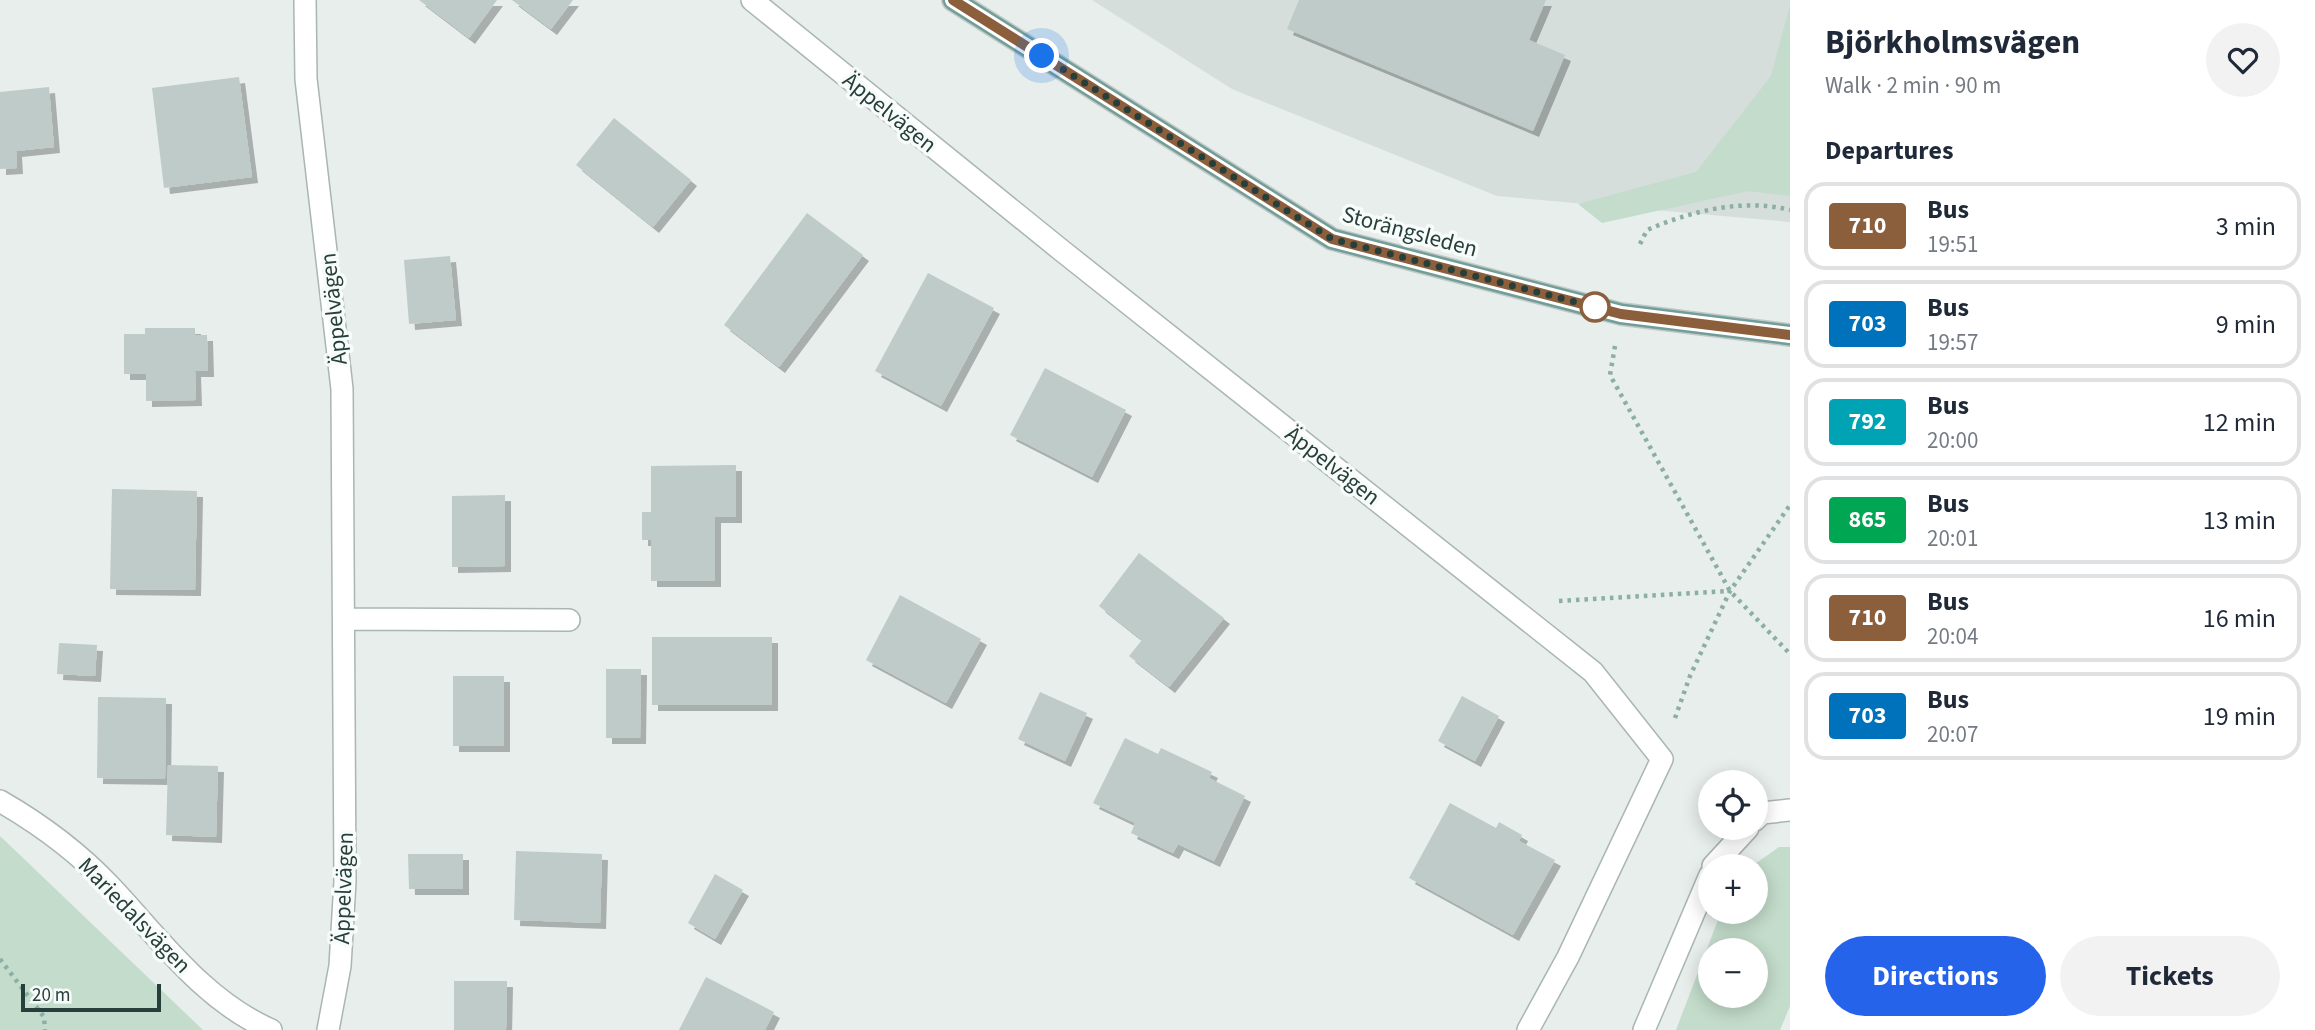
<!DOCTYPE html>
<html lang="en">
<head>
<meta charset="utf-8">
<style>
  body { margin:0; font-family:"Source Sans 3",sans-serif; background:#f2f2f3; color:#1f2937; height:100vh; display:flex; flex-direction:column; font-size:26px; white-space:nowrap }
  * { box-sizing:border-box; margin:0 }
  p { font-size:23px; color:#747a83 }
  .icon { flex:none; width:38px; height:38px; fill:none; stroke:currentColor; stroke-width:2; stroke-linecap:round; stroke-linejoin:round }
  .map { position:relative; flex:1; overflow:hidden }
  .details { display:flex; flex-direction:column; background:#fff; width:525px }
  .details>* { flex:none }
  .badge { padding:0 14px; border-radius:5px; font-size:24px; line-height:46px }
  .fabs { position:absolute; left:1698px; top:770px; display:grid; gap:14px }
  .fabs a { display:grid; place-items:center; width:70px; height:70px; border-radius:50%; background:#fff; box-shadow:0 4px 18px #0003; font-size:35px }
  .scale { position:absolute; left:21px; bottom:18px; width:140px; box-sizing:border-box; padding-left:7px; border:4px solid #273f3a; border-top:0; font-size:19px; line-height:24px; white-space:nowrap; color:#273f3a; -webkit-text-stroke:5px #f7fbf9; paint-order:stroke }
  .you { position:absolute; width:35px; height:35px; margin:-18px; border:5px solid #fff; border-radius:50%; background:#1a73e8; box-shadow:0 0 0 10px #1a73e833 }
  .map>.badge { position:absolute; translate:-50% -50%; box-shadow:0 0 0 4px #fff }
  h2 { padding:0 35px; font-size:26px; line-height:63px }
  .round { display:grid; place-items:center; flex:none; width:74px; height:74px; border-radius:37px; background:#f2f2f3 }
  .head { display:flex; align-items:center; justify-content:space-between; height:119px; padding:0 35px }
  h1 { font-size:33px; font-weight:700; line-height:52px }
  .button { display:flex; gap:14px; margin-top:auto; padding:14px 35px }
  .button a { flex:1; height:80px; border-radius:42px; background:#2563eb; color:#fff; font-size:28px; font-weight:700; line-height:80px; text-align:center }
  .button a+a { background:#f2f2f3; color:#1f2937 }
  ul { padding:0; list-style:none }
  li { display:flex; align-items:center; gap:21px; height:88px; margin:0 14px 10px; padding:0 21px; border:4px solid #e0e1e3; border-radius:21px }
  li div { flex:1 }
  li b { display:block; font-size:26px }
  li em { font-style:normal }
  li .badge { min-width:77px; font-weight:700; text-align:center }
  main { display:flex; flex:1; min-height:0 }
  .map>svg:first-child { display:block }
  .built { fill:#d5deda }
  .green { fill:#c3dccb; fill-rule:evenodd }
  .building { fill:#bfcbc8; filter:url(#shadow) }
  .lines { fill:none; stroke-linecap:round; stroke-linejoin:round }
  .minor-casing { stroke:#aab6b2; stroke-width:24 }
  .major-casing { stroke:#c3c9c8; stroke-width:24 }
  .path { stroke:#8baea5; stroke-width:4.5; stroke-dasharray:3.5 5; stroke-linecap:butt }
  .minor { stroke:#fff; stroke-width:21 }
  .major { stroke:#719e96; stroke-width:21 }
  .line-casing { stroke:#fff; stroke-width:16 }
  .line { stroke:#8b5e3c; stroke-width:10 }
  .walk { stroke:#273f3a; stroke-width:7; stroke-dasharray:0 12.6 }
  .stop-dot { fill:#fff; stroke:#8b5e3c; stroke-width:3.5 }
  .labels { text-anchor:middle; stroke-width:7; stroke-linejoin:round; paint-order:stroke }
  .street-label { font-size:23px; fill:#273f3a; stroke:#f7fbf9 }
</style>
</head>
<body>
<main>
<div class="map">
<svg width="1790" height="1030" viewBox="0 0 1790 1030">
  <defs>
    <filter id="shadow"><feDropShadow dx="6" dy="6" stdDeviation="0" flood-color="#0004"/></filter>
  </defs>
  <rect width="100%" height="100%" fill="#e7eeeb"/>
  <path class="built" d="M1092,0H1790V222L1497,196L1232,89Z"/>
  <path class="green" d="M1790,5V196L1748,191L1602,223L1578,204L1696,172L1771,76Z
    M0,836L203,1030H0Z
    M1779,847H1790V1006L1780,1030H1676L1721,912H1755V866H1752ZM1755,950V996H1710V950Z"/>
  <path class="building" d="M419,0H497L469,38Z
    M512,0H573L551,29Z
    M1299,0H1546L1529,40L1565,55L1533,131L1287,29Z
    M239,77L252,177L164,188L152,88Z
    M49,87L54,147L16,151L17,168L0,169V92Z
    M614,118L691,180L653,227L576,165Z
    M807,213L863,255L779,367L724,325Z
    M450,256L456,320L409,324L404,260Z
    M928,273L994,308L941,406L875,371Z
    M145,328H195V335H207L208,371H195L196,400L146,401V374H124V334H145Z
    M1045,368L1126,410L1092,477L1010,435Z
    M736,465V517H715V581H651V540H642V512H651V466Z
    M112,489L197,491L195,590L110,589Z
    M505,495V566L452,567V496Z
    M1139,553L1224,618L1169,687L1129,656L1142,640L1099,606Z
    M900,595L981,639L946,703L866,660Z
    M652,637H772V705H652Z
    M59,643L97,645L95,676L57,674Z
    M606,669H641L640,738H606Z
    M453,676H504V746H453Z
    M1040,692L1087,713L1065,761L1018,739Z
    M1462,696L1499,716L1475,761L1438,741Z
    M98,697L166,698L165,779L97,778Z
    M1125,738L1158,754L1161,748L1212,772L1209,778L1245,796L1214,861L1178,844L1173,853L1131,833L1135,823L1093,803Z
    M168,765L218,766L216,837L166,835Z
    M1450,803L1496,828L1499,822L1522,835L1519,841L1555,860L1513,935L1409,878Z
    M516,851L602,854L600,923L514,920Z
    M408,854H463V889H409Z
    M715,874L743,890L715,939L688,923Z
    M706,977L774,1012L765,1030H679Z
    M454,981H507L506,1030H454Z"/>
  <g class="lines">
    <g class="minor-casing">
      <path id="minor" d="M305,0L306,79L342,389L345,881L340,966L328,1030
        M752,0L1061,250L1593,672L1662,759L1568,957L1528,1030
        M344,619L569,620
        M0,801C40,824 79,853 111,887C159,938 204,1001 271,1030
        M1755,820L1762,813L1790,810
        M1713,866L1748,828
        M1644,1030L1710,875"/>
    </g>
    <g class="major-casing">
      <path id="major" d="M953,0L1332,239L1621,314L1790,335"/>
    </g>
    <path class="path" d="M1640,244L1647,230C1691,211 1743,198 1790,210
      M1615,346L1610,375L1730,591L1790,654
      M1559,601L1730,591
      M1675,718L1690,676L1730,591L1790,505
      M0,959L44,1017L45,1030"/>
    <use href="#minor" class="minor"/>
    <use href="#major" class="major"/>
  </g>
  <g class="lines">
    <g class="line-casing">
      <path id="line" d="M953,0L1332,239L1621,314L1790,335"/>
    </g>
    <use href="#line" class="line"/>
    <path class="walk" d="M1042,56L1332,239L1595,307"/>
  </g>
  <circle class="stop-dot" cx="1595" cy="307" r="14"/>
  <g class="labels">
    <g class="street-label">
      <text transform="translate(890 112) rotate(39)" y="8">Äppelvägen</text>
      <text transform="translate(1410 231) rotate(15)" y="8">Storängsleden</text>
      <text transform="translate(333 309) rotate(-96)" y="8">Äppelvägen</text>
      <text transform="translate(1333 465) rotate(38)" y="8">Äppelvägen</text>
      <text transform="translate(343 888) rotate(-88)" y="8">Äppelvägen</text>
      <text transform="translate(135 915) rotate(46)" y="8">Mariedalsvägen</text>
    </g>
  </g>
</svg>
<div class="fabs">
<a><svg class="icon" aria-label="locate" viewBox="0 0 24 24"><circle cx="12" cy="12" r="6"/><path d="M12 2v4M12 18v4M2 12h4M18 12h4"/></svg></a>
<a>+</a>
<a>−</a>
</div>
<div class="scale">20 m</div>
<div class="you" style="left:1042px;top:56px"></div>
</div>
<section class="details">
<div class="head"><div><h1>Björkholmsvägen</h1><p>Walk · 2 min · 90 m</p></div><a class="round"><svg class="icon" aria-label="heart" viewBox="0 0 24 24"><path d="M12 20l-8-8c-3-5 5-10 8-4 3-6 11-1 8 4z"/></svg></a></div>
<h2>Departures</h2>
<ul>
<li><span class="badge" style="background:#8b5e3c;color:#fff">710</span><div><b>Bus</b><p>19:51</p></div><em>3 min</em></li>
<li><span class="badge" style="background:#0072bc;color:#fff">703</span><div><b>Bus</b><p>19:57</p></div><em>9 min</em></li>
<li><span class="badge" style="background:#00a3b4;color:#fff">792</span><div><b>Bus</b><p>20:00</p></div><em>12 min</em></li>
<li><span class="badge" style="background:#00a651;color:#fff">865</span><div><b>Bus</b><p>20:01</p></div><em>13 min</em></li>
<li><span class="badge" style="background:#8b5e3c;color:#fff">710</span><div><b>Bus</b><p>20:04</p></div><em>16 min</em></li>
<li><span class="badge" style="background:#0072bc;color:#fff">703</span><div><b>Bus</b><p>20:07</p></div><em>19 min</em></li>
</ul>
<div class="button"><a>Directions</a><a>Tickets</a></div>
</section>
</main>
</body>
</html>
